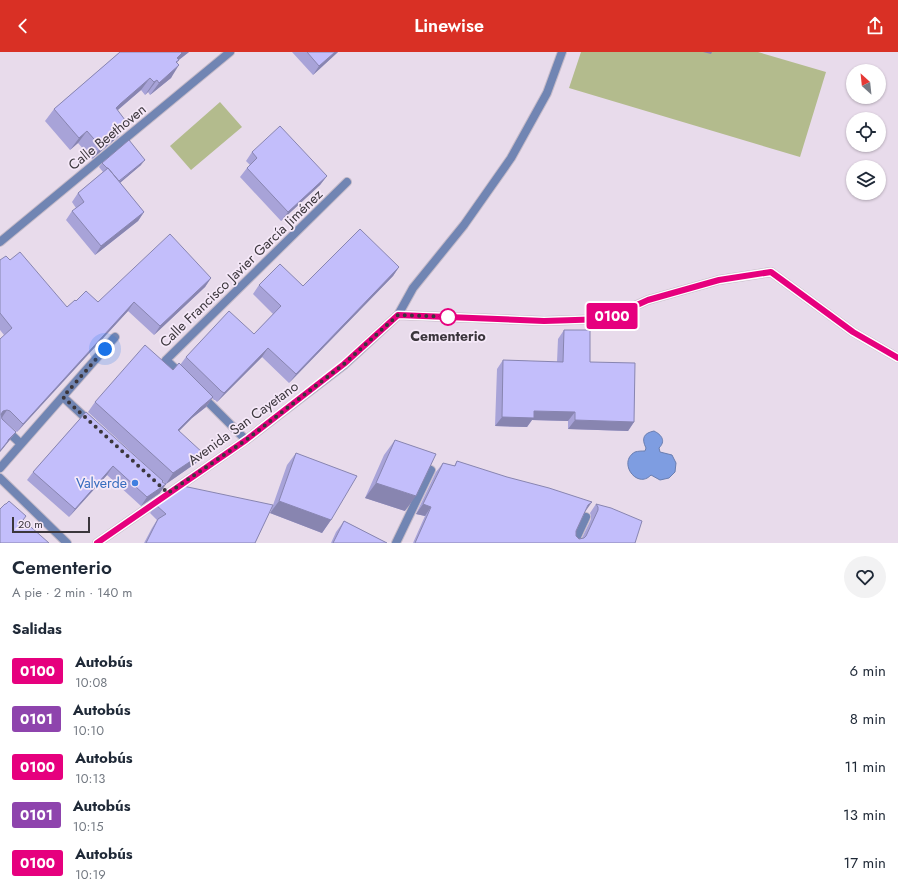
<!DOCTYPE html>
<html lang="es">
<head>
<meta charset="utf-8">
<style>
  body { margin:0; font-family:Jost,sans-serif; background:#f2f2f3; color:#1f2937; height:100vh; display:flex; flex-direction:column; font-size:15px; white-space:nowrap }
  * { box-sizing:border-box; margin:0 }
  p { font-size:13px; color:#747a83 }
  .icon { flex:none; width:22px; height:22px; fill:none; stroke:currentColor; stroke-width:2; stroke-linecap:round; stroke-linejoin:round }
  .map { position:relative; height:491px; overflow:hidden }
  .side { display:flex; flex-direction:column; background:#fff; flex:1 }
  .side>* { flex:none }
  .badge { padding:0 8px; border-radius:3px; font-size:14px; line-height:26px }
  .needle { width:26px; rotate:333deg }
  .fabs { position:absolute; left:846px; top:12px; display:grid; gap:8px }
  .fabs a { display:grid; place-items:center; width:40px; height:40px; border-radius:50%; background:#fff; box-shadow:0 1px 3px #0004; font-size:20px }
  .scale { position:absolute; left:12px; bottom:10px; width:78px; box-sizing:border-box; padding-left:4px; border:2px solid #3b363c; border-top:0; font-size:11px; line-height:14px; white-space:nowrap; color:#3b363c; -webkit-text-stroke:3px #f5e8f8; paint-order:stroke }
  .you { position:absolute; width:20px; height:20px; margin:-10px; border:3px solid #fff; border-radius:50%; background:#1a73e8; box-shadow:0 0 0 6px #1a73e833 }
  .map>.badge { position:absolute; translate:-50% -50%; box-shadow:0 0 0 2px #fff }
  h2 { padding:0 12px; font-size:15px; line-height:36px }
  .round { display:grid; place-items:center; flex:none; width:42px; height:42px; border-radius:21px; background:#f2f2f3 }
  .summary { display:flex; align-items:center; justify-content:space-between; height:68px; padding:0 12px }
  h1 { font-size:19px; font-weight:600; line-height:30px }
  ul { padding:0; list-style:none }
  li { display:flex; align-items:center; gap:12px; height:48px; padding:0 12px }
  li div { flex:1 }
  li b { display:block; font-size:15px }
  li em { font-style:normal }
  li .badge { min-width:44px; font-weight:700; text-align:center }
  header { display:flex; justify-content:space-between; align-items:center; height:52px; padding:0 12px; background:#d93025; color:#fff; font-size:18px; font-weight:600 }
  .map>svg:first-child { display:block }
  .green { fill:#b3bb8d }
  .water { fill:#7e9de1; stroke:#6a7eb0 }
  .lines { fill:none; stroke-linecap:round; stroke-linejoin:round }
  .minor-casing { stroke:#c5bac8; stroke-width:10 }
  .tertiary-casing { stroke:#c5bac8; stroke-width:10 }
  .minor { stroke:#7185b3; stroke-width:8 }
  .tertiary { stroke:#7185b3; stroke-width:8 }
  .wall { fill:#a8a3d8 }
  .shaded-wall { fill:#8885b0 }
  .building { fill:#c3befb; stroke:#8885b0 }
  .line-casing { stroke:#fff; stroke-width:9 }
  .line { stroke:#e6007e; stroke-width:6 }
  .walk { stroke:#3b363c; stroke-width:4; stroke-dasharray:0 7.2 }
  .stop-dot { fill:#fff; stroke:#e6007e; stroke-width:2 }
  .shop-dot { fill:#3f7fe0; stroke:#f5e8f8; stroke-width:1.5 }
  .labels { text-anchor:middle; stroke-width:3.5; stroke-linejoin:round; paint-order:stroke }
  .street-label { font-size:14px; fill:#3b363c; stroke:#f5e8f8 }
  .stop-label { font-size:14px; font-weight:bold; fill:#3b363c; stroke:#f5e8f8 }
  .shop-label { font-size:14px; fill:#366cbe; stroke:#f5e8f8; text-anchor:end }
</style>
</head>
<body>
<header><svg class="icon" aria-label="back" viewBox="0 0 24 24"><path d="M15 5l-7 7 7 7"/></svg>Linewise<svg class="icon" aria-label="share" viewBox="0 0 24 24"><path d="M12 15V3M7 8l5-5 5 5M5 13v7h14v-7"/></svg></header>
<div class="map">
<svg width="898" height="491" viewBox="0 0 898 491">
  <rect width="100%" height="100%" fill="#e8dbeb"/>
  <path class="green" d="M581,0H758L826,20L800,105L569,36Z
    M220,50L242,75L191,118L170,94Z"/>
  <path class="water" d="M654,379C662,383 666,389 659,396L660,400L672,403L676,411L675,420L669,426L660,428L651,423C637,438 617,410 635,400C638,399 642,399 645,399L646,396C641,386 644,381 654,379Z"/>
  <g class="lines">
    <g class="minor-casing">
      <path id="minor" d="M0,190L230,0
        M182,323L166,308L347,130
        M202,344L246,388
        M63,345L90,370
        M0,372L21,392
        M0,416L115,285
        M0,426L67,491
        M396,491L431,418
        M574,491L586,465"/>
    </g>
    <g class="tertiary-casing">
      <path id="tertiary" d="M398,263L544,269L605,267L648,248L719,228L771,220L853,280L898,306
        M97,491L246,388L344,313L398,263L413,236L464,173L511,106L547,41L562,0"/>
    </g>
    <use href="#minor" class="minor"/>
    <use href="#tertiary" class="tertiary"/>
  </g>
  <path class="wall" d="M120,0H189L179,8L177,11L171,26L150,43L148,40L145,43L141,38L118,58L119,84L92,107L78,91L70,98L45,69L54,57Z
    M292,0H338L313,23Z
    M252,100L327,124L320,133L281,169L240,125L247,116L250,113L246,109Z
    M102,111L141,113L120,131L144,160L138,169L95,203L66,168L72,159L76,156L72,150L78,141L103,120L99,115Z
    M0,208H10L67,255L76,249L98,250L211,226L205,235L154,283L128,259L17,380L3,368L16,380L0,400L4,283L0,278Z
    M399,215L393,224L289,331L262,305L217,350L215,348H214L212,346L206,355L192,366L179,379L196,411L166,432L88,360L95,350L173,318L180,313L186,305L254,282L273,262L253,242L259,233L303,234Z
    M564,278L590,310L634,370L628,379L568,377V369L532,368L527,375L495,374L497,317L503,308L557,310L558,287Z
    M86,360L162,430L160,441L141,454L107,423L69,465L27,428L33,420Z
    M395,388L405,459L365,446L384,403Z
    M296,401L331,468L322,481L270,461L273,453L255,491H144L152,476L157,468L150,461L156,453H273L287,413Z
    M457,409L585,460L576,479V484L579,487L582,486L591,467V464L590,461L596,452L635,491H413L425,464L416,462L436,420L443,411L454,414Z
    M344,469L387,491H331L336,480Z"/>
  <path class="shaded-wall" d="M182,0H189L176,10L177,6Z
    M335,0H338L313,23L319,14Z
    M703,0H712L711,2Z
    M179,13L171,26L150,43L159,31Z
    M150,26L141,38L113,62L116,56L120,52Z
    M157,28L148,40L145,43L154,30Z
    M128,72L119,84L92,107L101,95Z
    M87,79L78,91L70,98L79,86Z
    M145,108L141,113L115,135L119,130Z
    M327,124L320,133L281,169L288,160Z
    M144,160L138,169L95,203L101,194Z
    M399,215L393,224L289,331L296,322Z
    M211,226L205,235L154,283L160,274Z
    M134,250L128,259L17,380L23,372Z
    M268,296L262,305L217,350L224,341Z
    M213,345L206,355L192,366L170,388L178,378L200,356Z
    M7,358L1,367L0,363L3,359Z
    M534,359L575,360L568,369L532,368L527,375L495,374L502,365Z
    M575,368L634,370L628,379L568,377Z
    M16,380L9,389L0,400V399L8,388Z
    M203,401L196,411L166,432L173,421Z
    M113,414L107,423L69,465L75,457Z
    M376,431L416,444L405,459L365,446Z
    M166,432L160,441L141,454L147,445Z
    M279,449L331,468L322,481L270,461Z
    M592,450L585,460L588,453Z
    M423,452L431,455L425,464L416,462Z"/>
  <path class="building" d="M120,0H182H181L182,1L177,6L179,8L176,10L179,13L159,31L157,28L154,30L150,26L120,52L116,56L128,72L101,95L87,79L79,86L54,57Z
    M307,0H335L319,14Z
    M280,74L327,124L288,160L247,116L257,106L252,100Z
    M129,88L145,108L119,129L108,116H107L102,111Z
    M108,116L144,160L101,194L72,159L84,150L78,141Z
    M360,177L399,215L296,322L268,296L224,341L221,339L186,305L229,259L254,282L281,254L259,233L280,212L303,234Z
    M170,182L211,226L160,274L134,250L23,372L10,359L7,358L3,359L1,362L2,367L16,380L8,388V389L0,399V287L12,276L0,261V208L6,204L10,208L20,200L67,255L75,248L76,249L86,239L98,250Z
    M564,278H590V310L635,311L634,370L575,368V360L534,359V366L502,365L503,308L563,310Z
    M145,293L173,318L179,311L213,345L200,356L178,378L203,401L173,421L95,350Z
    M86,360L163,429L162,430L166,432L147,445L113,414L75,457L33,420Z
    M395,388L436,402L416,444L376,431Z
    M296,401L357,424L331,468L279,449Z
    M457,409L507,425L549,436L592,450L588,453L576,479V484L579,487L584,486L586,484L598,458V455L596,452L611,456L642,469L635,491H415L431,455L423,452L443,411L455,414Z
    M183,434L273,453L255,491H146L158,467L166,462L156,453Z
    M9,449L26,464L23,468L49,491H0V457L5,452H6Z
    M344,469L387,491H333Z"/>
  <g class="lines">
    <g class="line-casing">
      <path id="line" d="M97,491L246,388L344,312L398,263L544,269L606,267L648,248L719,228L771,220L853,280L898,306"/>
    </g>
    <use href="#line" class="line"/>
    <path class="walk" d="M105,297L63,345L168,441L246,388L344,312L398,263L454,265H448"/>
  </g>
  <circle class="stop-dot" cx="448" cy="265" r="8"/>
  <circle class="shop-dot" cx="135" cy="431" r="4"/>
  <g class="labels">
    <g class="street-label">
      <text transform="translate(107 85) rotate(-39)" y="5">Calle Beethoven</text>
      <text transform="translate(241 216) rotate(-44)" y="5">Calle Francisco Javier García Jiménez</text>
      <text transform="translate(243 371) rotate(-36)" y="5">Avenida San Cayetano</text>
    </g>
    <g class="stop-label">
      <text x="448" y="289">Cementerio</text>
    </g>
    <g class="shop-label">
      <text x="127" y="436">Valverde</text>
    </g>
  </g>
</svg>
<div class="fabs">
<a><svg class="needle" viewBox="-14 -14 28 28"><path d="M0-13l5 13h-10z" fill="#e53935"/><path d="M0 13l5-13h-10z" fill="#747a83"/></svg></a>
<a><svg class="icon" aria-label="locate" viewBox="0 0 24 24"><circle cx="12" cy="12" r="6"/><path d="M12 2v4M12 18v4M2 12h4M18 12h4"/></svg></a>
<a><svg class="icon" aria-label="layers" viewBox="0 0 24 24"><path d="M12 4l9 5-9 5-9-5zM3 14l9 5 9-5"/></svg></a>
</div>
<div class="scale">20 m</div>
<div class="you" style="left:105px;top:297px"></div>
<b class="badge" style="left:612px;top:264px;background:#e6007e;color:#fff">0100</b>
</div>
<section class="side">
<div class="summary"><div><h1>Cementerio</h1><p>A pie · 2 min · 140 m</p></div><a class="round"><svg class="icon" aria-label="heart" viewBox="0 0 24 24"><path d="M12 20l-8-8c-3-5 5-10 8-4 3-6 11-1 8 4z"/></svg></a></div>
<h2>Salidas</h2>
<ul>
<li><span class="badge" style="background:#e6007e;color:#fff">0100</span><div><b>Autobús</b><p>10:08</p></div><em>6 min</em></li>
<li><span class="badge" style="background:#8e44ad;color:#fff">0101</span><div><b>Autobús</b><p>10:10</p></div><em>8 min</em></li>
<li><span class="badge" style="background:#e6007e;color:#fff">0100</span><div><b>Autobús</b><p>10:13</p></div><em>11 min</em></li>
<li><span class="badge" style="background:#8e44ad;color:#fff">0101</span><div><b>Autobús</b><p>10:15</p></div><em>13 min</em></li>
<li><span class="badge" style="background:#e6007e;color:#fff">0100</span><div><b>Autobús</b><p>10:19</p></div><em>17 min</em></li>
</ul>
</section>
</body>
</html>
